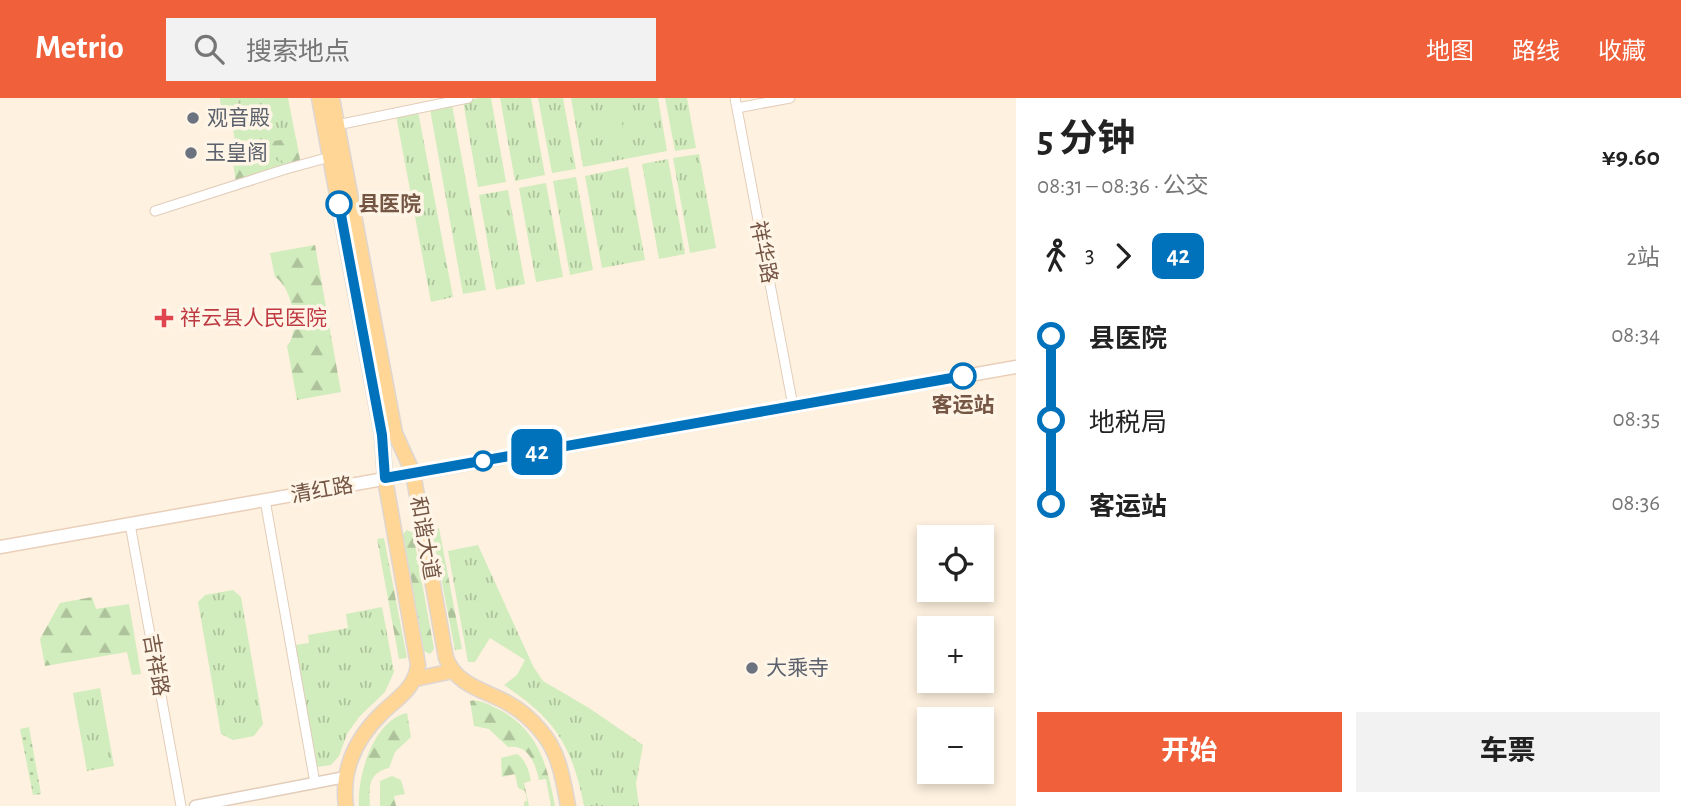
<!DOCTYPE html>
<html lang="zh">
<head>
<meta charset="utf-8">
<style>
  body { margin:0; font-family:"Alegreya Sans","Noto Sans SC",sans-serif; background:#f2f2f2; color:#222; height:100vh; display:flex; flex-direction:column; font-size:26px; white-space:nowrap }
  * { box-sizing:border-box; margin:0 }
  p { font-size:23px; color:#767676 }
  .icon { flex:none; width:38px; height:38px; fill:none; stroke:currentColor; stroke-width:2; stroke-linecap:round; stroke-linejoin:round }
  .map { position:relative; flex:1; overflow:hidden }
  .side { display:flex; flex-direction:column; background:#fff; width:665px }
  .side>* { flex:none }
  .badge { padding:0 14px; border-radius:10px; font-size:24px; line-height:46px }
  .controls { position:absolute; left:917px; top:427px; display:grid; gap:14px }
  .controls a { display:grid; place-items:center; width:77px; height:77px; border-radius:0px; background:#fff; box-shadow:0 4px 10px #0003; font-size:35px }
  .map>.badge { position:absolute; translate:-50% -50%; box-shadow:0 0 0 4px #fff }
  .legs { display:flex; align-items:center; gap:10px; height:77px; padding:0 21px; font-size:23px }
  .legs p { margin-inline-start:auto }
  .headline { display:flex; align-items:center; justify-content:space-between; height:119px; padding:0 21px }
  h1 { font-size:38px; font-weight:700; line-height:52px }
  .primary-button { display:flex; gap:14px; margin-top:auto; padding:14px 21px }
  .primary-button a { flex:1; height:80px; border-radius:0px; background:#f0613b; color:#fff; font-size:28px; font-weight:700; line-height:80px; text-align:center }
  .primary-button a+a { background:#f2f2f2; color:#222 }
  ul { padding:0 21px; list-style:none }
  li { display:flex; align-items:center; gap:24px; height:84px; font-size:26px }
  li i { display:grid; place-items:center; width:10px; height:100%; margin:0 9px; background:currentColor }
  li i::after { content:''; width:18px; height:18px; margin:-9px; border:5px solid; border-radius:50%; background:#fff }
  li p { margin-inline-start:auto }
  li:first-child i { background:linear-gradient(#0000 50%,currentColor 0) }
  li:last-child i { background:linear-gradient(currentColor 50%,#0000 0) }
  header { display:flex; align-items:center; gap:42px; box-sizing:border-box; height:98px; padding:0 35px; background:#f0613b; color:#fff }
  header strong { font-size:33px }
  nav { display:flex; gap:38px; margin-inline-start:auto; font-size:24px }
  .search { width:490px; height:63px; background:#f2f2f2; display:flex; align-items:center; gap:18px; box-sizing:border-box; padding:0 24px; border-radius:0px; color:#767676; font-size:26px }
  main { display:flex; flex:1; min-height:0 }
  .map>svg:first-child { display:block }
  .grass { fill:url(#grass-tufts) }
  .forest { fill:url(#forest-firs) }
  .garden { fill:url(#garden-dots) }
  .pitch { fill:#d1ecbd }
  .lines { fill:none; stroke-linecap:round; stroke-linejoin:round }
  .minor-casing { stroke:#e2cdbb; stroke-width:11 }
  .tertiary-casing { stroke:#e2cdbb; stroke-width:13 }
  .secondary-casing { stroke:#e9cfba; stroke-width:15 }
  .primary-casing { stroke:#ded6d2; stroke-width:17 }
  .minor { stroke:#fff; stroke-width:9 }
  .tertiary { stroke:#fff; stroke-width:10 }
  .secondary { stroke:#fff; stroke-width:12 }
  .primary { stroke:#ffd695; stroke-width:14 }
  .line-1-casing { stroke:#fff; stroke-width:16 }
  .line-1 { stroke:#0072bc; stroke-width:10 }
  .worship-dot { fill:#6b7280; stroke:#fff5e7; stroke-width:2.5 }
  .stop-1-dot { fill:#fff; stroke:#0072bc; stroke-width:3.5 }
  .health-dot { fill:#e0444e; stroke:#fff5e7; stroke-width:2.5 }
  .labels { text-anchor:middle; stroke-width:7; stroke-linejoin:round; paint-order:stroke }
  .worship-label { font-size:21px; fill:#5b616d; stroke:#fff5e7; text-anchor:start }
  .stop-label { font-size:21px; font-weight:bold; fill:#755645; stroke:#fff5e7; text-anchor:start }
  .street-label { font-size:21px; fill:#755645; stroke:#fff5e7 }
  .health-label { font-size:21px; fill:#be3a42; stroke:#fff5e7; text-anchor:start }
</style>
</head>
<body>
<header>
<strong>Metrio</strong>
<div class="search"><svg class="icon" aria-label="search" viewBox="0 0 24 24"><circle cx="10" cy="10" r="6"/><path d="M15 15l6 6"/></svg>搜索地点</div>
<nav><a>地图</a><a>路线</a><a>收藏</a></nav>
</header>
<main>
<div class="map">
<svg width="1016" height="708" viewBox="0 0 1016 708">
  <defs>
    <pattern id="grass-tufts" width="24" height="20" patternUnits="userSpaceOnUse" patternTransform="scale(1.75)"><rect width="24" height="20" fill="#d1ecbd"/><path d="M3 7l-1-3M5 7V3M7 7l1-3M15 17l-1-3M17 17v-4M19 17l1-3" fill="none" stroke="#aec29b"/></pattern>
    <pattern id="forest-firs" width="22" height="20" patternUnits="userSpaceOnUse" patternTransform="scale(1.75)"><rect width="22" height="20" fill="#d1ecbd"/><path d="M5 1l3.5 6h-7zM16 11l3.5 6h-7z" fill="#aec29b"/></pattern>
    <pattern id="garden-dots" width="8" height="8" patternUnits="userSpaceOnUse" patternTransform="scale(1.75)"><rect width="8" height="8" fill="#d1ecbd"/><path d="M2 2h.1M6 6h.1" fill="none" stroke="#aec29b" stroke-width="1.8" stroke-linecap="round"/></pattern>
  </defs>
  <rect width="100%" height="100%" fill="#fef1df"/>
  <path class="grass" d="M220,0H288L300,62L236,84L232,57L237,55L233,31H225Z
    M479,0H491L506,84L478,89L463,3Z
    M500,0H531L545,77L515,83Z
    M538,0H563L576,71L552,75Z
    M571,0H658L667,53L583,69Z
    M665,0H687L696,50L675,53Z
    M452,7L486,192L463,196L430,11Z
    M418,13L453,199L431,204L396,17Z
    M699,56L716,150L690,155L673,60Z
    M668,61L685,156L659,161L642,66Z
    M628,69L645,162L602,170L585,78Z
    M576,79L593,172L570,177L553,83Z
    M546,85L563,179L536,184L519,90Z
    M508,92L525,186L496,192L479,97Z
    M478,447L533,568L543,583L589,610L643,647L636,686L639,708H584C572,647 555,621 504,587L517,577L525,562L490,540L475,564H468L448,453Z
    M233,492L241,499L263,626L254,638L233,642L221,636L198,504L205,497Z
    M382,509L394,574L385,594L359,619L347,636L339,658L331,667L317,669L295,547L309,545L308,537L348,530L346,516Z
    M100,590L114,668L87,673L73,595Z"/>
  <path class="forest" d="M220,0H241L238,20L249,27L240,35L232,26L223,21Z
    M296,40L300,62L285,67L270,47L274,43Z
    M241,49C257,50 273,55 282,68L236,84L232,57L237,56Z
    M315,147L341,294L297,302L287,248C301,234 292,188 275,179L270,155Z
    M439,430L462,551L455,552L432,432Z
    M407,432L413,435L434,551L430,556L424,553L403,436Z
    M384,440L407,560L399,561L377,441Z
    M92,499L96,511L129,506L141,576L132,577L127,554L45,568L40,541L60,505Z
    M470,603C479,601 487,606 496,610C538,630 547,666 555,708H551L546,681L539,682C535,664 528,646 508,649L489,631L474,628Z
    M407,615L411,639L395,654L389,670C368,675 369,689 370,708H359C357,679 373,622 407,615Z
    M517,656C526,662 529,673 531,683L524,685L529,708H524V704L527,703L525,693L518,690L515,676L502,679L501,660Z
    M392,678L401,682L405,696L394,698L396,708H380V683Z"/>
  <path class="garden" d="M29,629L41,696L33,697L20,631Z"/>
  <path class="pitch" d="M620,11L623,31L586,37L583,17Z"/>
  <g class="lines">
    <g class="minor-casing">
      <path id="minor" d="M735,0L793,308
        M737,10L790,0
        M337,27L468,0
        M155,113L286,71L330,59
        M265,402L315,685
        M130,426L181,708"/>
    </g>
    <g class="tertiary-casing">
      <path id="tertiary" d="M195,708L345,679"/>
    </g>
    <g class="secondary-casing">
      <path id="secondary" d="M0,449L1016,269"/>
    </g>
    <g class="primary-casing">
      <path id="primary" d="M319,0L382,337L385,381L418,567C415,590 399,599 383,614C356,640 341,671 346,708
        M332,0L395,335L413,375L446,560C456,587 484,592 506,604C519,611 531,621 540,632C559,653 563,681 568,708
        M415,581L453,573"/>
    </g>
    <use href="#minor" class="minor"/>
    <use href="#tertiary" class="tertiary"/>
    <use href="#secondary" class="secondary"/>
    <use href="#primary" class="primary"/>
  </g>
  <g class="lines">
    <g class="line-1-casing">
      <path id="line-1" d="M339,106L382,337L385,380L963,278"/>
    </g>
    <use href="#line-1" class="line-1"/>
  </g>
  <g class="worship-dot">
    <circle cx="193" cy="20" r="7"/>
    <circle cx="191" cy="55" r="7"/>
    <circle cx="752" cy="570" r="7"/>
  </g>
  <g class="stop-1-dot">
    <circle cx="339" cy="106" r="12"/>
    <circle cx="963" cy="278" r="12"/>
    <circle cx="483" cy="363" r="9"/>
  </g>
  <path class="health-dot" d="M160.5 209.5h7v7h7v7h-7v7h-7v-7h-7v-7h7z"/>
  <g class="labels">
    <g class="worship-label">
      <text x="207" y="27">观音殿</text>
      <text x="205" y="62">玉皇阁</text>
      <text x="766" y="577">大乘寺</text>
    </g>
    <g class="stop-label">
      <text x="358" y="113">县医院</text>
      <text x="963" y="314" text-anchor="middle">客运站</text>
    </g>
    <g class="street-label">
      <text transform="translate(764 154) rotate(79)" y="7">祥华路</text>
      <text transform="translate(322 392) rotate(-10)" y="7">清红路</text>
      <text transform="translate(425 440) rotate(80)" y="7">和谐大道</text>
      <text transform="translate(156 567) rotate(80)" y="7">吉祥路</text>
    </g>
    <g class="health-label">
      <text x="180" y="227">祥云县人民医院</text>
    </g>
  </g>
</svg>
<div class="controls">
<a><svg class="icon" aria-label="locate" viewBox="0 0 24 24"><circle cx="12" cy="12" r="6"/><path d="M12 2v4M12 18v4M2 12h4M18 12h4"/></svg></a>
<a>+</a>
<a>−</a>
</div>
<b class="badge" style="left:537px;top:354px;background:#0072bc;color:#fff">42</b>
</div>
<section class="side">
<div class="headline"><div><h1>5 分钟</h1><p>08:31 – 08:36 · 公交</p></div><b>¥9.60</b></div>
<div class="legs"><svg class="icon" aria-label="walk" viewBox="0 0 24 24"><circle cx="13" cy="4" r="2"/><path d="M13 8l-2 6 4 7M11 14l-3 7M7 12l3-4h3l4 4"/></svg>3<svg class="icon" aria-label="forward" viewBox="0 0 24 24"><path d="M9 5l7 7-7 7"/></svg><b class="badge" style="background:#0072bc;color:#fff">42</b><p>2站</p></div>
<ul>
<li><i style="color:#0072bc"></i><b>县医院</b><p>08:34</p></li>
<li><i style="color:#0072bc"></i><span>地税局</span><p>08:35</p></li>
<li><i style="color:#0072bc"></i><b>客运站</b><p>08:36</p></li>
</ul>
<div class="primary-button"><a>开始</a><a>车票</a></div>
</section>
</main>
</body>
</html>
